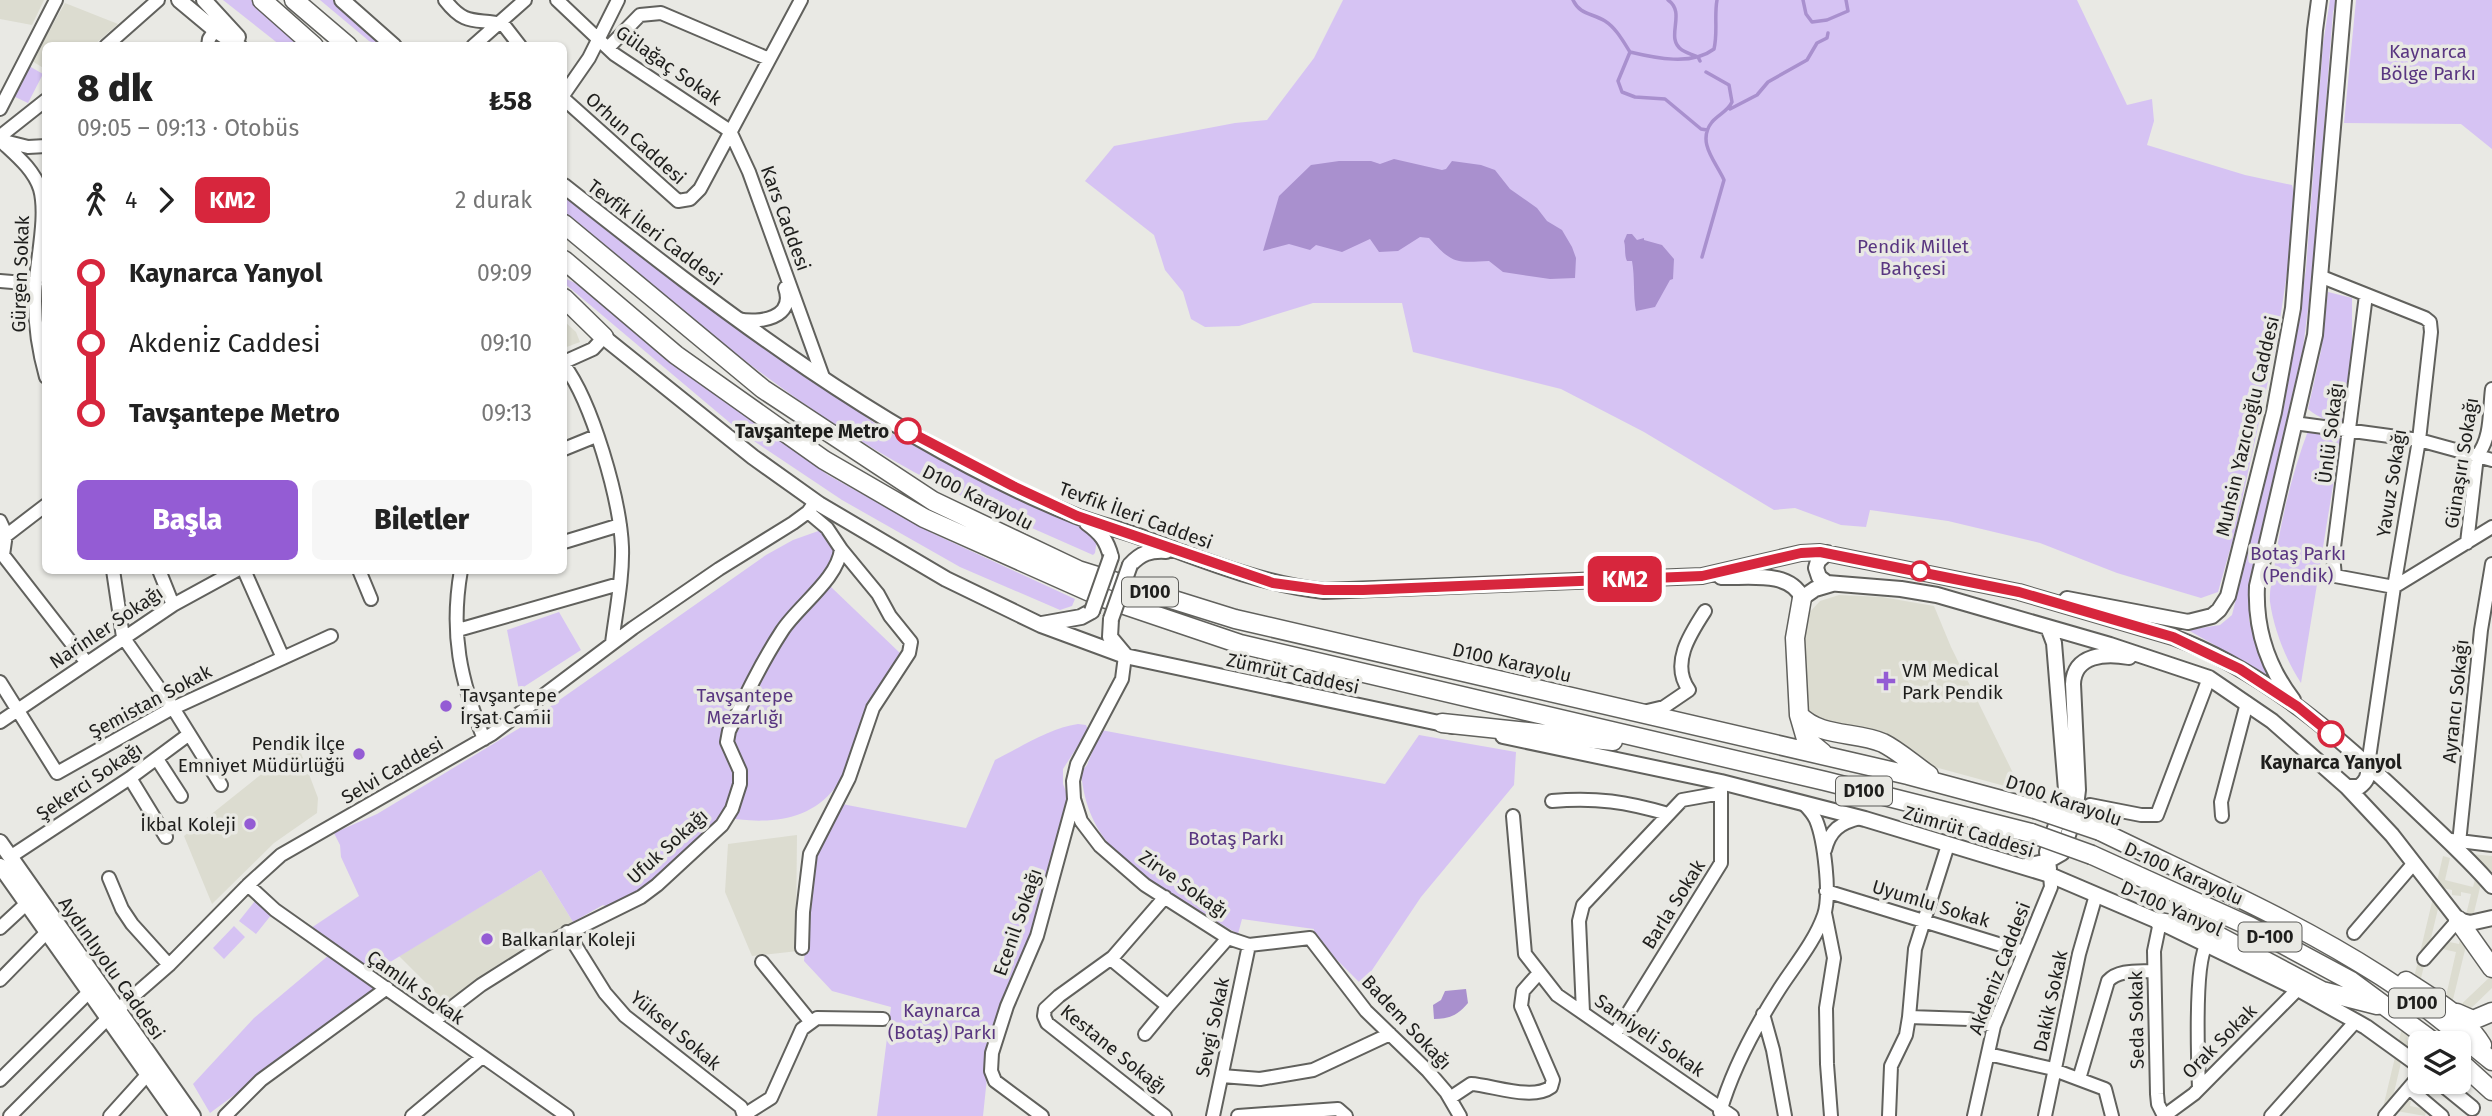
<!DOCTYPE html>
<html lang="tr">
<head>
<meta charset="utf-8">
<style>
  body { margin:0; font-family:"Fira Sans",sans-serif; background:#f6f6f6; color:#222; height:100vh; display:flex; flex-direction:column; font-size:26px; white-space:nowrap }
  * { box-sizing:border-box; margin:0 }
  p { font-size:23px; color:#767676 }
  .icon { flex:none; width:38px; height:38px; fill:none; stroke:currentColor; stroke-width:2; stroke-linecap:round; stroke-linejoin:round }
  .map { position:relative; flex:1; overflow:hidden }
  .side { position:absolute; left:42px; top:42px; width:525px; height:532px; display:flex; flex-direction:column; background:#fff; border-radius:10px; box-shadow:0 2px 5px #0004 }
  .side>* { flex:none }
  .badge { padding:0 14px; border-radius:10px; font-size:24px; line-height:46px }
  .tools { position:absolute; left:2408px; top:1031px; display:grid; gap:14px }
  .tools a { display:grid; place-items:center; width:63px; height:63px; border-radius:10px; background:#fff; box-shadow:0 2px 5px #0004; font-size:35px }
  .map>.badge { position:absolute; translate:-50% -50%; box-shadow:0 0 0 4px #fff }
  .legs { display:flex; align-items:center; gap:10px; height:77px; padding:0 35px; font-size:23px }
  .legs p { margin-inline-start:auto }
  .head { display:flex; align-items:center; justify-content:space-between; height:119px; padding:0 35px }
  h1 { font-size:38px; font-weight:800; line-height:52px }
  .action { display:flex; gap:14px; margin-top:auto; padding:14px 35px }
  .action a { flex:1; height:80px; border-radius:10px; background:#945cd4; color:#fff; font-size:28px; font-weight:800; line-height:80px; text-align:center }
  .action a+a { background:#f6f6f6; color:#222 }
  ul { padding:0 35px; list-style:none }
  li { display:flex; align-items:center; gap:24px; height:70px; font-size:26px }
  li i { display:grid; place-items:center; width:10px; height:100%; margin:0 9px; background:currentColor }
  li i::after { content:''; width:18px; height:18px; margin:-9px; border:5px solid; border-radius:50%; background:#fff }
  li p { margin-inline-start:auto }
  li:first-child i { background:linear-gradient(#0000 50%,currentColor 0) }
  li:last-child i { background:linear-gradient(currentColor 50%,#0000 0) }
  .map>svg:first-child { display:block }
  .built { fill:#dcdcd0; fill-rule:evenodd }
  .green { fill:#d6c3f3 }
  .water { fill:#a990ce }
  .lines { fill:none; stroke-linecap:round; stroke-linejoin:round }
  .stream { stroke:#a990ce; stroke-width:3.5 }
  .minor-casing { stroke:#61615d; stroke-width:16 }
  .major-casing { stroke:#61615d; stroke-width:18 }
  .highway-casing { stroke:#61615d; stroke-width:21 }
  .minor { stroke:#fff; stroke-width:12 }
  .major { stroke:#fff; stroke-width:14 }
  .highway { stroke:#fff; stroke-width:18 }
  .major-bridge-casing { stroke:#61615d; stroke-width:18; stroke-linecap:butt }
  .highway-bridge-casing { stroke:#61615d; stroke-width:21; stroke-linecap:butt }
  .major-bridge { stroke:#fff; stroke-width:14 }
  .highway-bridge { stroke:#fff; stroke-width:18 }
  .line-1-casing { stroke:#fff; stroke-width:16 }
  .line-1 { stroke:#d7263d; stroke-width:10 }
  .stop-1-dot { fill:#fff; stroke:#d7263d; stroke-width:3.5 }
  .poi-dot { fill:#945cd4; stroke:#e9e9e4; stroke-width:2.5 }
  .labels { text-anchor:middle; stroke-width:7; stroke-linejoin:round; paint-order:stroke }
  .shield { fill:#e9e9e4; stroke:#5b5b58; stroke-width:2 }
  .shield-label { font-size:18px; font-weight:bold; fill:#1e1e1c }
  .park-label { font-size:19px; fill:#593681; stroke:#e9e9e4 }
  .street-label { font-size:19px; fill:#1e1e1c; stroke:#e9e9e4 }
  .stop-label { font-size:19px; font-weight:bold; fill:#1e1e1c; stroke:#e9e9e4; text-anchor:end }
  .poi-label { font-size:19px; fill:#1e1e1c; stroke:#e9e9e4; text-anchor:start }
</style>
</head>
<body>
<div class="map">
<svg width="2492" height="1116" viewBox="0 0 2492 1116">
  <rect width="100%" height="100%" fill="#e9e9e4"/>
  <path class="built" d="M0,0H44L32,25L0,19Z
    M65,3L118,24L94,45L46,46L45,69L32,61Z
    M564,321L576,332L580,342L564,348Z
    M1839,595L1882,597L1934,606L1951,647L2015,777L2012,788L1920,763L1888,751L1823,738L1809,731L1802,645L1808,614L1820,601Z
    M298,745L318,798L317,813L274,843L212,904L184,836Z
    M797,835L796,929L798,951L752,956L725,892L728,844Z
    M2471,854L2492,856V874L2485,867L2450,1012L2452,1013L2492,975V988L2460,1019L2492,1046V1057L2448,1021L2443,1043H2435L2441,1015L2416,1001L2407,1041L2420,1045V1053L2404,1050L2392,1101L2403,1099L2411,1101L2410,1106L2420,1108L2426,1082H2433L2425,1116L2391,1110L2381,1116L2443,856L2450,858L2445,880L2473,887L2479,864H2482ZM2443,888L2452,890V895L2461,896V892L2471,894L2459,944L2440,940L2439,933L2435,934L2433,938H2431ZM2429,946L2456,952L2446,996L2419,986Z
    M541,870L573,922L445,1002L399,956Z"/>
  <path class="green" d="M223,0H251L306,45H280Z
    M320,0H334L386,45H378L369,41Z
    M1343,0H2077L2127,105L2152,99L2154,121L2147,145L2245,175L2292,185L2297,206L2277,340L2235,532L2218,592L2201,598L2117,573L2040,543L1948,521L1870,510L1866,527L1841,525L1795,508L1774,510L1644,432L1561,389L1413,352L1402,303H1313L1239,326L1205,327L1191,319L1183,292L1165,270L1154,235L1085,181L1114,146L1235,123L1267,120L1314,58Z
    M2330,0H2337L2333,12L2313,270L2303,348L2250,579L2249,620L2269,676L2188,630L2220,625L2232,615L2285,402L2306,269L2323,44Z
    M2356,0H2492V149L2461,124L2344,123Z
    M29,66L43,74L28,103L13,96Z
    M564,196L754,338L883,429L928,452L1084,526L1097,539L1095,553L1093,555C1033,528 971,503 914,472C785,402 675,306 564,212Z
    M564,278L582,286L686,371L828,475L932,533L1075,599L1072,606L1060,610L960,567L842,500L742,433L564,283Z
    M2328,292L2352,298V343L2346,422C2330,422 2320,419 2308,409L2321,351Z
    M2309,428L2342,430L2301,683C2286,660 2274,630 2270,602C2269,592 2272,580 2274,570C2280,522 2292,473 2309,428Z
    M824,529L834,548L831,587L901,654C886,680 869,706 857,734C848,752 847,773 835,788C807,824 762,824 721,817L626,905L610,908L603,905L573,922L541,870L382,967H364L311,928L359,896L341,857L340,845L334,833L377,814L518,729L766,555L793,540Z
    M559,612L581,650L519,690L507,630Z
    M1078,724L1086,725L1088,730L1063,769V784L1070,802L1043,903L1021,962L1003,1000L991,1039L983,1116H877L891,1007L832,991L804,961L814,855L842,804L966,828L995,760C1021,747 1050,728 1078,724Z
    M1101,730L1385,784L1419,735L1516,752L1514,785L1421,897L1362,985L1314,937V929L1242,919L1238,934C1220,924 1204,913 1187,903C1132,870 1087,843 1081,772L1087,765Z
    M255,901L272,914L256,934L239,921Z
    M234,926L245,937L224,959L213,948Z
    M329,955L379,988L210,1113L193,1084L254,1018Z"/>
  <path class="water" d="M1394,159L1442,170L1446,169L1452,161L1481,165L1495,170L1510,189L1537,208L1547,221L1562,230L1572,247L1576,258L1575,278L1550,279L1503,272L1489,261C1454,263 1452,263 1429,238L1420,237L1398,251L1379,252L1370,239L1342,252L1316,245L1310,250L1289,244L1263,251L1279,196L1311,165L1339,161H1371L1380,164Z
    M1627,234H1632L1637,240L1644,238V240L1662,245L1674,259L1673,279L1670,280L1655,307L1636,311C1633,296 1635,277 1632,261H1627C1624,255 1626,248 1624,241Z
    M1466,989L1468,1003C1458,1015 1450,1019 1434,1019L1433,1005L1441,1000L1445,991Z"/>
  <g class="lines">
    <path class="stream" d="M1573,0C1580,15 1592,13 1605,21C1616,28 1623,41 1630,52C1655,58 1692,66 1714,49C1718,32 1714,17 1717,0
      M1668,0C1687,13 1664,38 1682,50C1687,53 1693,55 1698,57L1700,61
      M1803,0L1806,14L1812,22L1827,20L1848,11L1846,0
      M1630,52L1618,81L1622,92L1635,97L1665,99L1701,129L1707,130
      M1730,109L1757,95L1768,82L1807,60L1817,43L1827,38L1828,33
      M1702,257L1724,180C1716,162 1696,142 1712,122C1719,114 1728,111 1732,102L1729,85L1706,72"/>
    <g class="minor-casing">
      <path id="minor" d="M445,0C466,27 475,18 503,24L520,46
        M557,0L614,54L730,131
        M106,46L158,0
        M208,46L209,39L215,30
        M473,46L525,0
        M608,48L640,15L661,13L769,59
        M564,94L589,58L618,0
        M564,99L678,201L690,199L700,189L801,0
        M0,109L56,0
        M730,131L749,172L823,377
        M3,134L46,100
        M4,141L28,147L46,146
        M3,143C17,156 34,170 40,189C47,214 38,254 36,280C33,313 37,345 46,377
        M2322,277L2425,318L2430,322L2431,332L2419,440L2394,587L2368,765
        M0,281L36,284
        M2366,295L2333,555L2335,576L2394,587L2492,527
        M738,319C759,324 796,318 785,288
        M564,362L593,349L604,337
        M564,365C592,402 620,499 622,547C623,578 616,611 612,643
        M2294,423L2419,440L2492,460
        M564,449L596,436
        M0,521L6,534L3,555L87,663
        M3,538L46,505
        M564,542L620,525
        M2467,543L2477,456C2492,437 2489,412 2492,389
        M113,570L123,637L173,708L221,785
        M159,570L173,605
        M244,570L283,658
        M359,570L371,599
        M461,570C450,633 460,680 484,739
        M458,630L619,584
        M1125,656L1122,679L1077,764L1073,781L1074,799L1081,821L1100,846L1145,885L1228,938L1249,945L1310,938L1366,1011L1428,1071L1446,1092L1460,1116
        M0,682L57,773L169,710L331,636
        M1643,712L1664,707L1689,690C1670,664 1690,634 1705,611
        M0,722L173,605L237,570
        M157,759L181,796
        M130,778L166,837
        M1552,801C1596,797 1627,802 1668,814
        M2090,805L2141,815H2157L2209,678
        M1513,816L1525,954L1557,995L1732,1116
        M2222,816L2221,802L2247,703
        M2451,840L2492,845
        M2459,843L2481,630L2492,564
        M1825,850C1830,830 1840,823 1860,818
        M10,857L130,778L188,735
        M109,878L122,909L132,924L169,965
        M248,885L275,910L567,1116
        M1826,891L2024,952
        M1165,897L1113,957L1059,996L1045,1009L1044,1016L1047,1023L1165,1116
        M1825,913L1834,958L1826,1008L1827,1064L1831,1116
        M2160,922L2154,951L2157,1094L2158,1104L2164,1116
        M0,928L26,904
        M567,932L605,993L625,1016L741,1107L744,1116
        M2354,933L2414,863
        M802,948L803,912L810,854L849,778L873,708L909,653L911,642L890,616L878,594L841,549
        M1111,959L1168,1006L1228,938
        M2424,959L2458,920
        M762,962L810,1021
        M0,980L46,933
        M1583,1012L1579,921L1583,905L1682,800L1721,793
        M1763,1014L1773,1050L1785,1116
        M1909,1017L1969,1019L1994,1026
        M434,1021L481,985L546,944L641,897L657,885L722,825L732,809L740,784V771L727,742L729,731C745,697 761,663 782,631C798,606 838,579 841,549L827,528L808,512
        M1145,1034L1168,1006
        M1615,1034L1721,863V786
        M1988,1054L2049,1068L2105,1089L2112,1116
        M1222,1076L1260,1079L1313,1070L1390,1034
        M2079,1079L2108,981C2119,969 2139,972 2154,971
        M0,1080L88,993
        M2199,1088C2198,1061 2194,962 2207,944
        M2409,1088L2442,1116
        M1450,1098L1471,1084C1492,1085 1532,1101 1551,1087L1553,1080L1521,1006L1523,991L1539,973
        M1720,1112C1733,1067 1755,1027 1780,988C1795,965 1815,941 1824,915C1831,895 1824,839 1816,820C1813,813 1808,808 1803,803
        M744,1115L771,1098L802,1029L817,1018L883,1019
        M10,1116L107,1019L169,965L248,885L281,855L492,734L633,628L719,569L793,523L808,512L815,502
        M110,1116L147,1075
        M225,1116L261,1080L387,988
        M412,1116L481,1058
        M1042,1116L995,1081L991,1071L992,1053L1007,1006L1037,936L1074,800
        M1213,1116L1249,945
        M1238,1116L1338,1109L1346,1116
        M1889,1116L1891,1066L1906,1035L1909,1017L1915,949L1948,845
        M1974,1116L1994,1026L2051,887L2050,875
        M2045,1116L2079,954L2096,895
        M2164,1116L2194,1094L2298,989
        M2271,1116L2356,1021
        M2385,1116L2420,1075"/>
    </g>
    <g class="major-casing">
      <path id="major" d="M179,0L215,30L239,46
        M204,0L238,37
        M342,0L394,46
        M564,186C722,311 887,439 1076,516C1099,525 1123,530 1146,539C1205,561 1262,584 1324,591L1702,576L1801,553L1820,552L2019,592L2173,637C2267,672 2345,742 2416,810C2442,835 2469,859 2492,886
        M596,331L753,457L819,504L946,579L1041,625L1125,656L1453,726
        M1087,523C1101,533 1107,541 1111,557
        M1827,553L1818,561L1816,568L1819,577L1827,583L1901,589L1937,595L2110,645L2209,678L2272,721L2347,787L2392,835L2458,920L2470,923L2492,918
        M1130,565C1141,553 1150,550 1166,551
        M1721,577C1747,578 1790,570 1802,598L1815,589L1832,584
        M2067,599L2188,622L2212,616L2219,610L2228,596L2274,412L2293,308L2315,30L2319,0
        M1111,619L1110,637L1125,655
        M1042,624L1081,617L1092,611
        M2048,627L2054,643L2066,790L2064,801L2047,852L2049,869
        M2293,700C2267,666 2255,628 2257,586L2315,335L2344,0
        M1503,736L1721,782L1865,819L2050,875L2160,922L2298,989L2366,1027L2420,1066
        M2347,787H2359C2367,781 2369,776 2368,765
        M0,842L193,1116
        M0,866L177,1116
        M2026,866L2048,861L2062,853L2075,814L2078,790L2073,684C2074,654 2106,653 2129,657
        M2440,1082L2472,1108"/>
    </g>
    <g class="highway-casing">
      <path id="highway" d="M262,0L314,46
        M294,0L348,46
        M564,224L763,389L933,501L1078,570L1235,619L1908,775L2035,809
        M564,260L676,355L824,460L924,518L1101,597L1240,644L1825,781L2031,833
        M564,298L604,337
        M1802,598L1795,638L1799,715L1806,739L1823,753
        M1799,715C1821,738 1856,731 1883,743C1899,751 1914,765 1929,775
        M1442,723L1613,741
        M2100,831C2194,877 2292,919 2381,976C2420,1001 2456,1032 2492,1061
        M2092,855L2249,926L2351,981L2435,1043
        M2458,920L2492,968
        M2160,922L2209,931L2322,991L2377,1005
        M2406,981C2435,1000 2463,1015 2482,1045
        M2457,1013L2473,1020L2492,1012
        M2459,1061L2492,1091"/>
    </g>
    <use href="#minor" class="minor"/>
    <use href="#major" class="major"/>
    <use href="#highway" class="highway"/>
    <g class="major-bridge-casing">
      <path id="major-bridge" d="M1092,611L1111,557
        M1111,619L1130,565"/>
    </g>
    <g class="highway-bridge-casing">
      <path id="highway-bridge" d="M2035,809L2100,831
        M2031,833L2092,855"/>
    </g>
    <use href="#major-bridge" class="major-bridge"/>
    <use href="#highway-bridge" class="highway-bridge"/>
  </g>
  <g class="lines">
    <g class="line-1-casing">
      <path id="line-1" d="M908,431L1013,486L1077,516L1273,583L1324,590H1363L1702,576L1801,553L1820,552L2019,592L2173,637L2240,669L2298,707L2331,734"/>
    </g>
    <use href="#line-1" class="line-1"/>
  </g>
  <g class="stop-1-dot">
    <circle cx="908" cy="431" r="12"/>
    <circle cx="1920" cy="571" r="9"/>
    <circle cx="2331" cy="734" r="12"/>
  </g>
  <g class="poi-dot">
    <path d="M1882.5 670.5h7v7h7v7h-7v7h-7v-7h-7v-7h7z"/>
    <circle cx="446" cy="706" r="7"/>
    <circle cx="359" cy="754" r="7"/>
    <circle cx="250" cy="824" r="7"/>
    <circle cx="487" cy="939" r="7"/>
  </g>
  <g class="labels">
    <g class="shield">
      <rect x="1122" y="577.5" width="56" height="29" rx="5"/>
      <rect x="1836" y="776.5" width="56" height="29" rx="5"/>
      <rect x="2238.5" y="922.5" width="63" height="29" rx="5"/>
      <rect x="2389" y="988.5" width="56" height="29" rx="5"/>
    </g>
    <g class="shield-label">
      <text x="1150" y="598">D100</text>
      <text x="1864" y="797">D100</text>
      <text x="2270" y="943">D-100</text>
      <text x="2417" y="1009">D100</text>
    </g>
    <g class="park-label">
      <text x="2428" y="58">Kaynarca<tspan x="2428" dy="22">Bölge Parkı</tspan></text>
      <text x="1913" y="253">Pendik Millet<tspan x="1913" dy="22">Bahçesi</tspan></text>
      <text x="2298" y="560">Botaş Parkı<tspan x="2298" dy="22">(Pendik)</tspan></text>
      <text x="745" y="702">Tavşantepe<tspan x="745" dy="22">Mezarlığı</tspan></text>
      <text x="1236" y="845">Botaş Parkı</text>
      <text x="942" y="1017">Kaynarca<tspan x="942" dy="22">(Botaş) Parkı</tspan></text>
    </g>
    <g class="street-label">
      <text transform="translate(669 65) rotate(35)" y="7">Gülağaç Sokak</text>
      <text transform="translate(636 138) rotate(42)" y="7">Orhun Caddesi</text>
      <text transform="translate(786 218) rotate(70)" y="7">Kars Caddesi</text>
      <text transform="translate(655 232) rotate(37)" y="7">Tevfik İleri Caddesi</text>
      <text transform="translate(20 274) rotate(-88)" y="7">Gürgen Sokak</text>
      <text transform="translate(2247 426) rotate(-77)" y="7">Muhsin Yazıcıoğlu Caddesi</text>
      <text transform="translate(2330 433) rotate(-83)" y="7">Ünlü Sokağı</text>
      <text transform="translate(2461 463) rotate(-81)" y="7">Günaşırı Sokağı</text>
      <text transform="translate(2391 483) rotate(-81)" y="7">Yavuz Sokağı</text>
      <text transform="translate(978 497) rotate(27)" y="7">D100 Karayolu</text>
      <text transform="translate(1136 515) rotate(20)" y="7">Tevfik İleri Caddesi</text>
      <text transform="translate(106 627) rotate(-34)" y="7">Narinler Sokağı</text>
      <text transform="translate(1512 662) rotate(13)" y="7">D100 Karayolu</text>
      <text transform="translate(1293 673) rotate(12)" y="7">Zümrüt Caddesi</text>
      <text transform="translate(150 701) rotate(-28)" y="7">Şemistan Sokak</text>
      <text transform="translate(2455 701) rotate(-84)" y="7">Ayrancı Sokağı</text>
      <text transform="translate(392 770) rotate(-30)" y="7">Selvi Caddesi</text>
      <text transform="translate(89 781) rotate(-34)" y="7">Şekerci Sokağı</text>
      <text transform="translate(2064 800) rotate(19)" y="7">D100 Karayolu</text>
      <text transform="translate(1969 831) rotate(17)" y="7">Zümrüt Caddesi</text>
      <text transform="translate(667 846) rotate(-42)" y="7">Ufuk Sokağı</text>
      <text transform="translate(2184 873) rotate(24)" y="7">D-100 Karayolu</text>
      <text transform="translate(1184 884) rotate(35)" y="7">Zirve Sokağı</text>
      <text transform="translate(1931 903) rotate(17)" y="7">Uyumlu Sokak</text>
      <text transform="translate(1673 904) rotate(-58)" y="7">Barla Sokak</text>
      <text transform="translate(2172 908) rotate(24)" y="7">D-100 Yanyol</text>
      <text transform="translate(1017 922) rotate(-71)" y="7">Ecenil Sokağı</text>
      <text transform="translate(112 968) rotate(55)" y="7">Aydınlıyolu Caddesi</text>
      <text transform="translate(1999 968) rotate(-69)" y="7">Akdeniz Caddesi</text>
      <text transform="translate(416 987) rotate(35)" y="7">Çamlık Sokak</text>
      <text transform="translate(2050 1001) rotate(-78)" y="7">Dakik Sokak</text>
      <text transform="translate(2136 1020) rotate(-91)" y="7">Seda Sokak</text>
      <text transform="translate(1407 1022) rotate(47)" y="7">Badem Sokağı</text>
      <text transform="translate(1212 1027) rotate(-78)" y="7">Sevgi Sokak</text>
      <text transform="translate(676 1030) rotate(40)" y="7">Yüksel Sokak</text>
      <text transform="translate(1650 1035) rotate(35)" y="7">Samiyeli Sokak</text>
      <text transform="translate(2219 1041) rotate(-45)" y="7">Orak Sokak</text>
      <text transform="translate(1114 1049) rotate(39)" y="7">Kestane Sokağı</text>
    </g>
    <g class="stop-label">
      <text x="889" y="438">Tavşantepe Metro</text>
      <text x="2331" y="769" text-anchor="middle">Kaynarca Yanyol</text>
    </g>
    <g class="poi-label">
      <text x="1902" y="677">VM Medical<tspan x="1902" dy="22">Park Pendik</tspan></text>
      <text x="460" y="702">Tavşantepe<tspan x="460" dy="22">İrşat Camii</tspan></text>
      <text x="345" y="750" text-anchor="end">Pendik İlçe<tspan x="345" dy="22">Emniyet Müdürlüğü</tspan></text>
      <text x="236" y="831" text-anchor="end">İkbal Koleji</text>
      <text x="501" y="946">Balkanlar Koleji</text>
    </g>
  </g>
</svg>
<div class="tools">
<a><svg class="icon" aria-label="layers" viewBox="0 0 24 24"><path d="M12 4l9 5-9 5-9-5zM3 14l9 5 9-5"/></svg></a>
</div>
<b class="badge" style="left:1625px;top:579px;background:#d7263d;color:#fff">KM2</b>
<section class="side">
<div class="head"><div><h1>8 dk</h1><p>09:05 – 09:13 · Otobüs</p></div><b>₺58</b></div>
<div class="legs"><svg class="icon" aria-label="walk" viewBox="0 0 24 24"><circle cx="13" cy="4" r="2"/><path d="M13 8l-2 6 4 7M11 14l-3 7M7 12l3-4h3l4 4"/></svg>4<svg class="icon" aria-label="forward" viewBox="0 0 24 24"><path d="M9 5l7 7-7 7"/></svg><b class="badge" style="background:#d7263d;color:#fff">KM2</b><p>2 durak</p></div>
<ul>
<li><i style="color:#d7263d"></i><b>Kaynarca Yanyol</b><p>09:09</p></li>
<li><i style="color:#d7263d"></i><span>Akdeni̇z Caddesi̇</span><p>09:10</p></li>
<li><i style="color:#d7263d"></i><b>Tavşantepe Metro</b><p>09:13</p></li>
</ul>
<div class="action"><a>Başla</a><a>Biletler</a></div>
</section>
</div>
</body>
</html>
